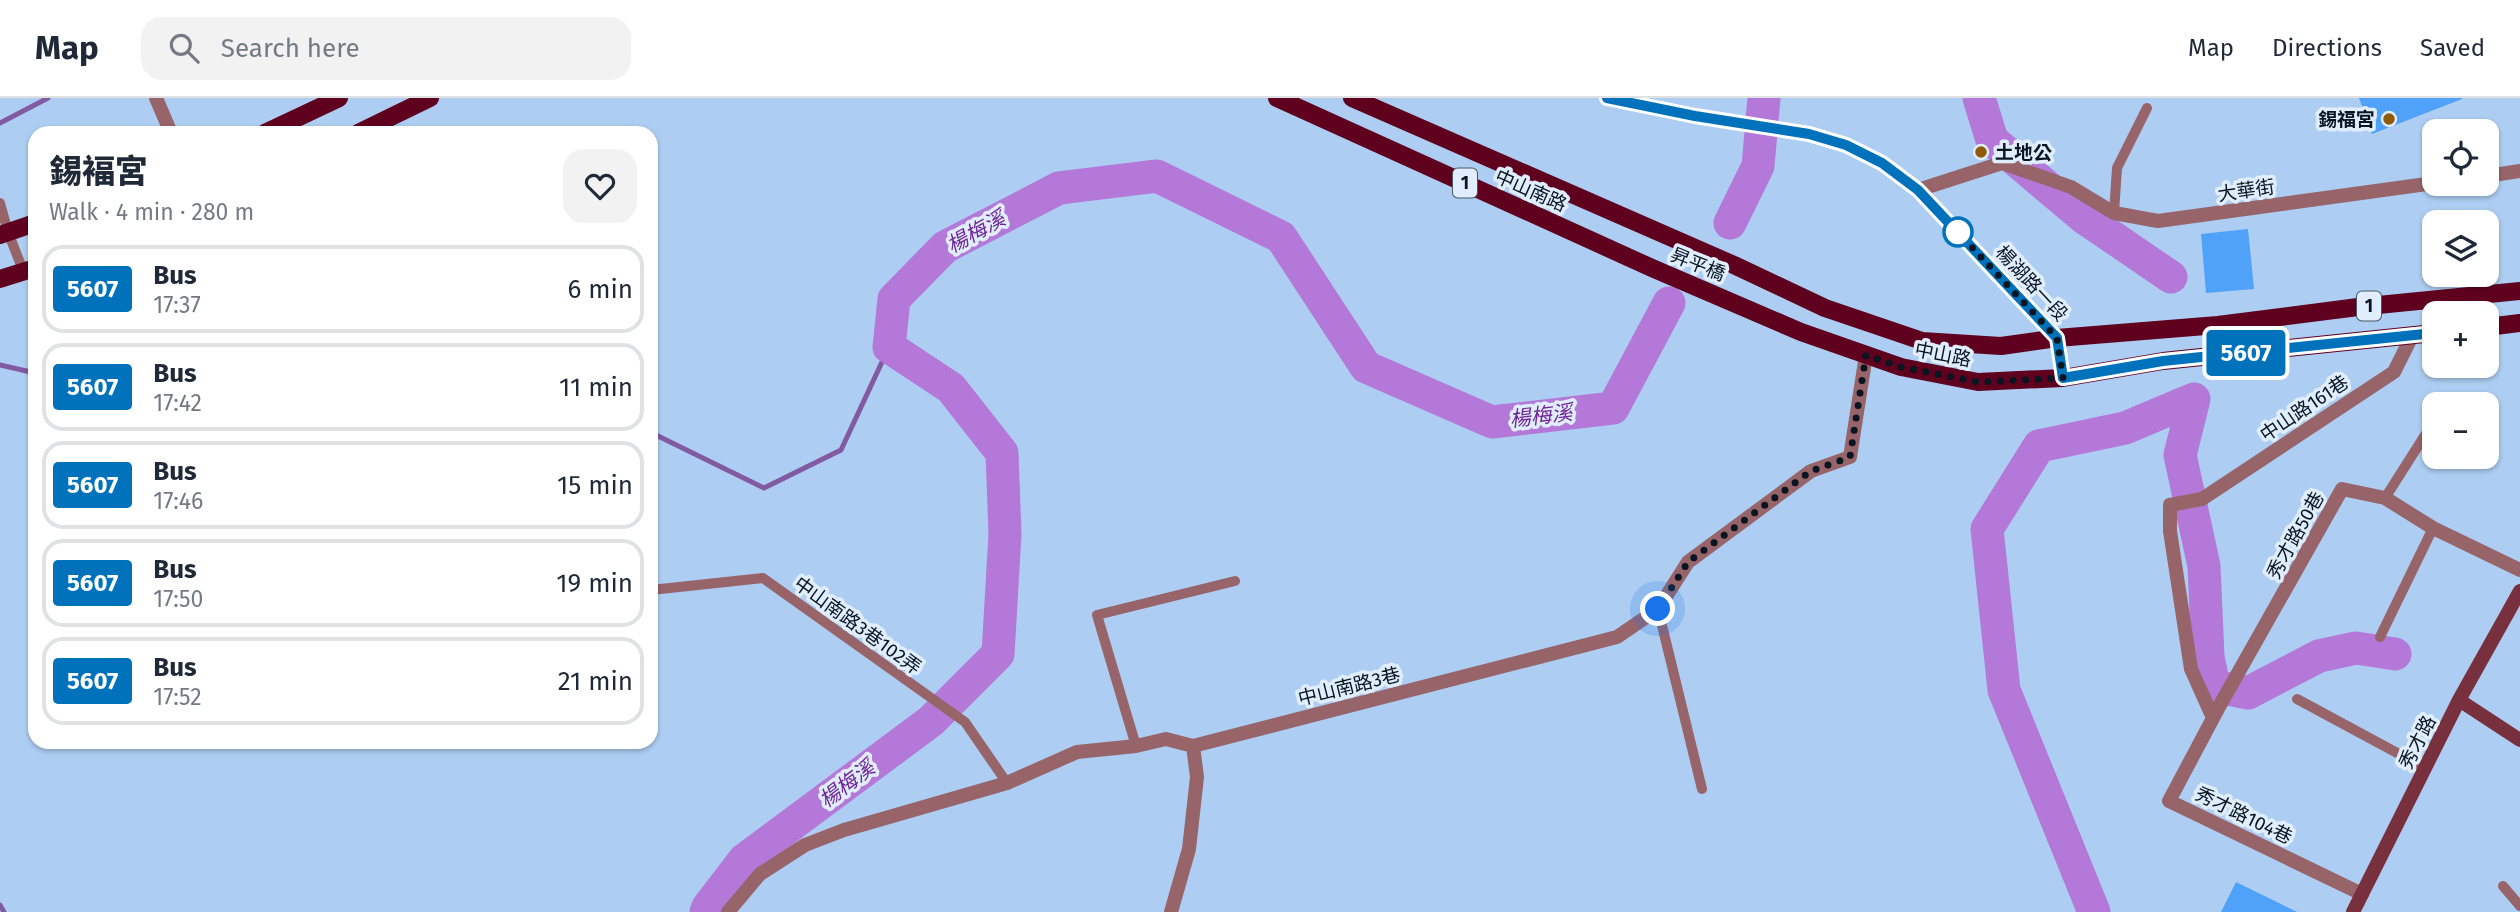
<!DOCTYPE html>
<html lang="en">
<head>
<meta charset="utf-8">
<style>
  body { margin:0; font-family:"Fira Sans","Noto Sans TC",sans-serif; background:#f2f2f3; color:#1f2937; height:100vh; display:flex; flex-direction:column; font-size:26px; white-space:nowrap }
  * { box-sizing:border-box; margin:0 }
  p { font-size:23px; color:#747a83 }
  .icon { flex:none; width:38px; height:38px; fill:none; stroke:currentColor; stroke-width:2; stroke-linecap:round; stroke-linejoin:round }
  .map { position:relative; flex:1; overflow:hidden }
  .details { position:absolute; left:28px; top:28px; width:630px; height:623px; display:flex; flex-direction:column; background:#fff; border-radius:21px; box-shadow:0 2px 5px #0004 }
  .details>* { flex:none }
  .badge { padding:0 14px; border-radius:5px; font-size:24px; line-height:46px }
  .tools { position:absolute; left:2422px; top:21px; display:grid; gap:14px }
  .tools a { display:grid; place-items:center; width:77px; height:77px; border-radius:14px; background:#fff; box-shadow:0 2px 5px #0004; font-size:35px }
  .you { position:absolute; width:35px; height:35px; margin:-18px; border:5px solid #fff; border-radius:50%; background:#1a73e8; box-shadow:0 0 0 10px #1a73e833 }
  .map>.badge { position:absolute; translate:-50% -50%; box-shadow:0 0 0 4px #fff }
  .round { display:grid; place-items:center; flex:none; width:74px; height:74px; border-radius:21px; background:#f2f2f3 }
  .overview { display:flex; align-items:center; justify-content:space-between; height:119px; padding:0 21px }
  h1 { font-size:33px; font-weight:800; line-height:52px }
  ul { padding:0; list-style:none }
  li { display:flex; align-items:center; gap:21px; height:88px; margin:0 14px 10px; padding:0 7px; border:4px solid #e0e1e3; border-radius:21px }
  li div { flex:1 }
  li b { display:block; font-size:26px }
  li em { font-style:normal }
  li .badge { min-width:77px; font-weight:700; text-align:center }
  header { display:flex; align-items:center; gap:42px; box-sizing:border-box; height:98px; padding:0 35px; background:#fff; border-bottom:2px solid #e0e1e3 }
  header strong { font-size:33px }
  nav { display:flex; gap:38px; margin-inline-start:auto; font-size:24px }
  .search { width:490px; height:63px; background:#f2f2f3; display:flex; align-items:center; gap:18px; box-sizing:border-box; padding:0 24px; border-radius:21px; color:#747a83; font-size:26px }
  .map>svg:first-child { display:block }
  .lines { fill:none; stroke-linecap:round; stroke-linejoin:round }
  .stream { stroke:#815aa1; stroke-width:5 }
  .river { stroke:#b478d8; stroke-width:33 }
  .building { fill:#4fa2f8 }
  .lane { stroke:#97646a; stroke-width:10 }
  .street { stroke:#97646a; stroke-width:14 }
  .secondary { stroke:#79303e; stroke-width:14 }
  .primary { stroke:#60001f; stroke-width:18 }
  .line-casing { stroke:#fff; stroke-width:16 }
  .line { stroke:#0072bc; stroke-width:10 }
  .walk { stroke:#091521; stroke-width:7; stroke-dasharray:0 12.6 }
  .poi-dot { fill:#8e5c09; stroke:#dfedfc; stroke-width:2.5 }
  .stop-dot { fill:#fff; stroke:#0072bc; stroke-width:3.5 }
  .labels { text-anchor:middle; stroke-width:7; stroke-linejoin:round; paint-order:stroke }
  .shield { fill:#dfedfc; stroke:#495663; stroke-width:2 }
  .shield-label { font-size:18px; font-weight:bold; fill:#091521 }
  .poi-label { font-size:19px; font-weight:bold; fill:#091521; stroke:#dfedfc; text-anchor:end }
  .street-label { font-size:19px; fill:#091521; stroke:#dfedfc }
  .water-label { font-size:21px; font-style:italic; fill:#722598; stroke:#dfedfc }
</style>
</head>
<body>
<header>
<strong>Map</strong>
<div class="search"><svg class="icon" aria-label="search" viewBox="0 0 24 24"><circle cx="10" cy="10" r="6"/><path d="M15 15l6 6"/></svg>Search here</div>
<nav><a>Map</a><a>Directions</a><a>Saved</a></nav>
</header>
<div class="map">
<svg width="2520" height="814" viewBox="0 0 2520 814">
  <rect width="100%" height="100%" fill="#adcef2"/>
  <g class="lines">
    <path class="stream" d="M0,25L48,0
      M0,267L35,275
      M651,330L656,337L764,390L841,352L889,249
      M0,807L4,814"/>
    <path class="river" d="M1979,0L1992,42L2083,119L2171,179
      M1730,125L1758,68L1764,0
      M2194,301L2180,357L2204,468L2208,559L2214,588L2248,595L2319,558L2356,550L2395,556
      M706,814L708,809L744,762L931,623L998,556L1005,436L1002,355L951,290L889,249L894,201L945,149L1059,90L1157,78L1281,139L1366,269L1492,324L1613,310L1669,205
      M2094,814L2004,592L1987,431L2039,348L2125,330L2194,301"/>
  </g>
  <path class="building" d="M2359,0H2462V1L2372,36Z
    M2248,131L2254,191L2206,195L2201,136Z
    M2236,784L2297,814H2221Z"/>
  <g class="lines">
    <path class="lane" d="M0,105L8,134L24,175
      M2114,115L2117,70L2147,10
      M2445,306L2446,305
      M2385,400L2434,323
      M651,492L763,480L965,624L1007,685
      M1658,511L1702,691
      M2380,539L2433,430
      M2297,601L2425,670
      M1136,648L1097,517L1235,483
      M2503,788L2520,808"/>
    <path class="street" d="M156,0L171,35
      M2487,78L2520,73
      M1918,92L2002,65L2071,89L2114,115L2158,123L2434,85
      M2213,620L2191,571L2170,433V407L2202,401L2394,274L2412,238
      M2362,796L2169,703L2220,607L2342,391L2385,400L2433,430L2520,472
      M728,814L760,776L805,747L844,732L1007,685L1077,654L1136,648L1166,641L1193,648L1617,539L1658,511L1688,464L1811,373L1850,359L1866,257
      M1171,814L1189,751L1197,679L1193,648"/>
    <path class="secondary" d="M1607,0L1695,18L1809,36L1846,47L1882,65L1918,92L2057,240L2063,280
      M2459,602L2520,642
      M2353,814L2459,602L2520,493"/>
    <path class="primary" d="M1277,0L1652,170L1801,234L1901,269L1978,284L2063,280L2163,263L2434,235
      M1352,0L1734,167L1825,210L1922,243L2001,248L2057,240L2218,227L2358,209L2520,193
      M265,35L339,0
      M358,35L430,0
      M0,137L35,125
      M0,181L35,170
      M2487,229L2520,225"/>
  </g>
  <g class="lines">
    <g class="line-casing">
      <path id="line" d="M1607,0L1695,18L1809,36L1846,47L1882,65L1918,92L2057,240L2063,280L2163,263L2434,235"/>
    </g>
    <use href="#line" class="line"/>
    <path class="walk" d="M1658,511L1688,464L1811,373L1850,359L1866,257L1901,269L1978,284L2063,280L2057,240L1953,129L1958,134"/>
  </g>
  <g class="poi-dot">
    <circle cx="2389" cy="21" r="7"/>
    <circle cx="1981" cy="54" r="7"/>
  </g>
  <circle class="stop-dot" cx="1958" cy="134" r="14"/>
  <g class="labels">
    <g class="shield">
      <rect x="1453" y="70.5" width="24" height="29" rx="5"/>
      <rect x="2357" y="193.5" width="24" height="29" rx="5"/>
    </g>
    <g class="shield-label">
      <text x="1465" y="91">1</text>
      <text x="2369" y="214">1</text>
    </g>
    <g class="poi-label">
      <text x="2375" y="28">錫福宮</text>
      <text x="1995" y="61" text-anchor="start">土地公</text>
    </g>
    <g class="street-label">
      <text transform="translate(1531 92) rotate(24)" y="7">中山南路</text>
      <text transform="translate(2246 92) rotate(-8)" y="7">大華街</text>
      <text transform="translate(1698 166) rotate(22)" y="7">昇平橋</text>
      <text transform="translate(2032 185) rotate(47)" y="7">楊湖路一段</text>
      <text transform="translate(1943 256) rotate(11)" y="7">中山路</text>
      <text transform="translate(2304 310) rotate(-34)" y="7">中山路161巷</text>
      <text transform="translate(2295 437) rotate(-61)" y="7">秀才路50巷</text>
      <text transform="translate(858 527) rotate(36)" y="7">中山南路3巷102弄</text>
      <text transform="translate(1349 588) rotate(-14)" y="7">中山南路3巷</text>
      <text transform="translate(2417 644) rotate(-63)" y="7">秀才路</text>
      <text transform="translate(2244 717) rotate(26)" y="7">秀才路104巷</text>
    </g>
    <g class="water-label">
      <text transform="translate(976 134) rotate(-29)" y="7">楊梅溪</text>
      <text transform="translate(1541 318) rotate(-7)" y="7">楊梅溪</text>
      <text transform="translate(847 686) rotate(-37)" y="7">楊梅溪</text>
    </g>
  </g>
</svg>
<div class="tools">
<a><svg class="icon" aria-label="locate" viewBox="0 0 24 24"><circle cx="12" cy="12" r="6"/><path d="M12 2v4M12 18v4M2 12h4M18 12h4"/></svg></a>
<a><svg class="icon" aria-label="layers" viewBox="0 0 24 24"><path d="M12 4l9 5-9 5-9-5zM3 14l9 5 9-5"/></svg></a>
<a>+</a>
<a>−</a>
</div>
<div class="you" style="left:1658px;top:511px"></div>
<b class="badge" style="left:2246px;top:255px;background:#0072bc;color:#fff">5607</b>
<section class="details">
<div class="overview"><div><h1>錫褔宮</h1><p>Walk · 4 min · 280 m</p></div><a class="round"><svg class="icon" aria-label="heart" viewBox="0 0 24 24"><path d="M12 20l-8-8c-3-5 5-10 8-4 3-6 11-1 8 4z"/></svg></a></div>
<ul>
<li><span class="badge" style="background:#0072bc;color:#fff">5607</span><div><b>Bus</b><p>17:37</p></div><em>6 min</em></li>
<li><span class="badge" style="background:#0072bc;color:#fff">5607</span><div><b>Bus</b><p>17:42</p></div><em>11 min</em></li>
<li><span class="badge" style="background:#0072bc;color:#fff">5607</span><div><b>Bus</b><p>17:46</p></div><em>15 min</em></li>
<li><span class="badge" style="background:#0072bc;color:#fff">5607</span><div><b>Bus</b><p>17:50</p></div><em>19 min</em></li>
<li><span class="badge" style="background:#0072bc;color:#fff">5607</span><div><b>Bus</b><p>17:52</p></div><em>21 min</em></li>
</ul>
</section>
</div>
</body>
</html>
